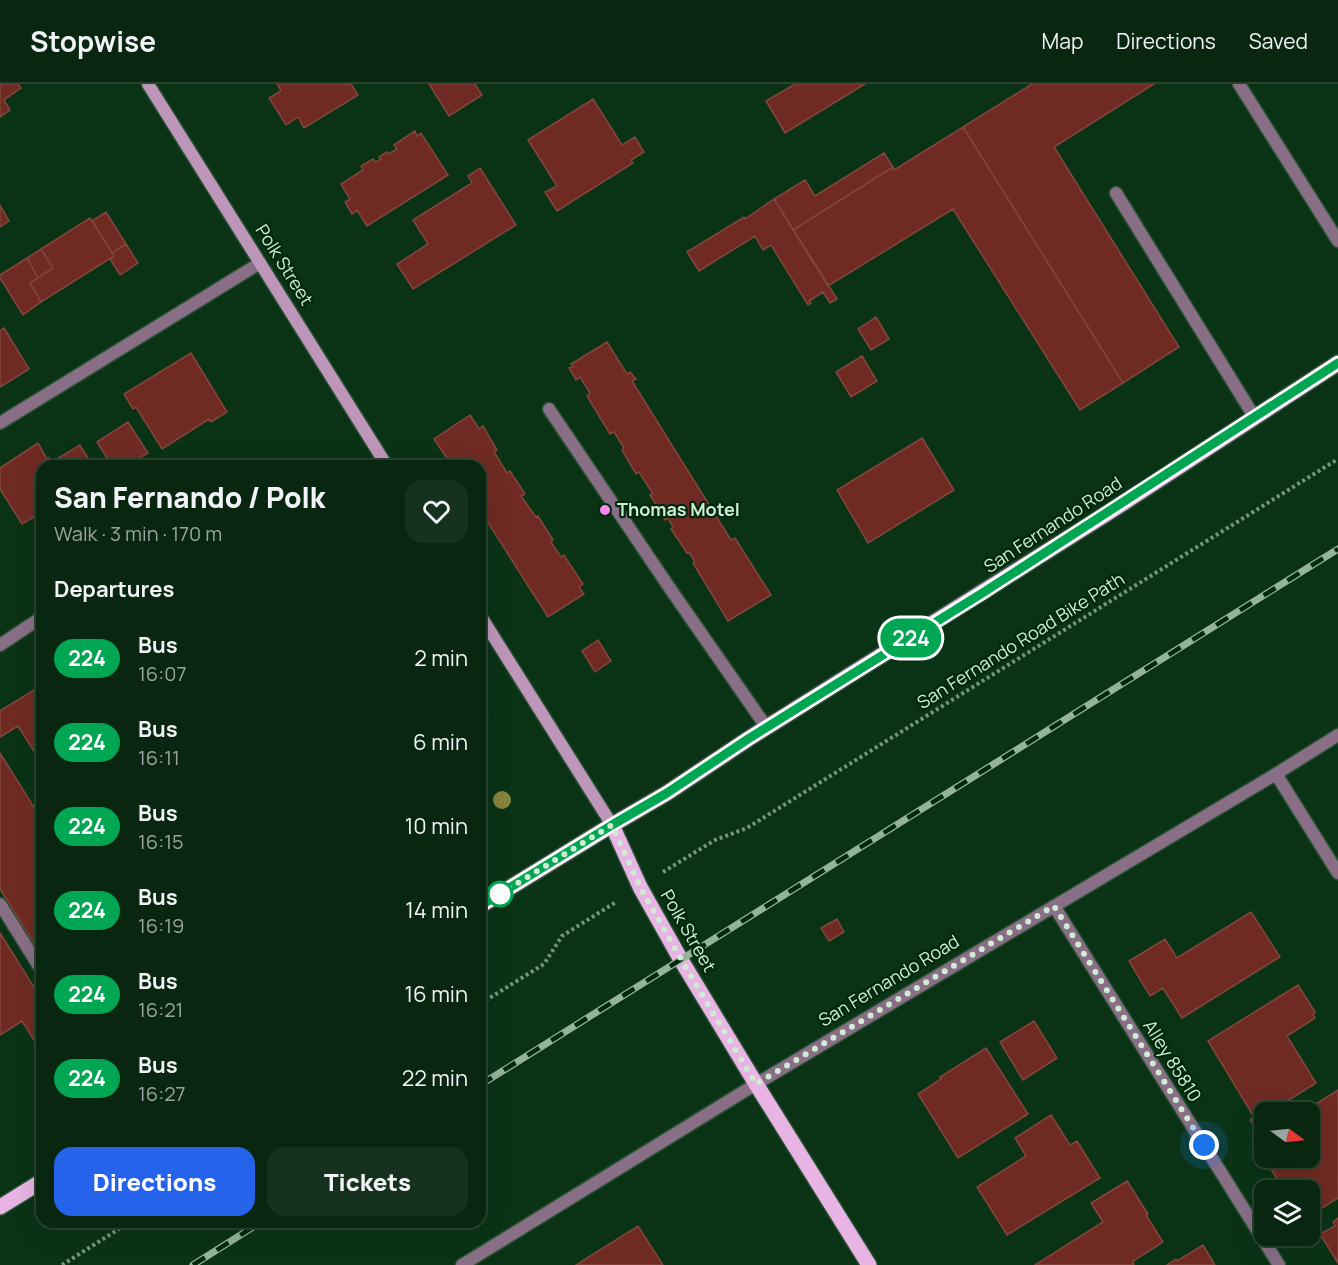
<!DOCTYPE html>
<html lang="en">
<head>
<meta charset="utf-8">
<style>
  body { margin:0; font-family:Manrope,sans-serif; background:#16321e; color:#f1f3f6; height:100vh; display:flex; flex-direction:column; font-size:22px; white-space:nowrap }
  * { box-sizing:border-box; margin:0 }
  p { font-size:20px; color:#98a59f }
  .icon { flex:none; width:33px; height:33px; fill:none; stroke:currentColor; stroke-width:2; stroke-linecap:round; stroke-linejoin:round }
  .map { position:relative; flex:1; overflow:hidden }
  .drawer { position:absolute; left:36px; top:376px; width:450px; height:768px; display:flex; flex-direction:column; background:#082610; border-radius:18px; box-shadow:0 6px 24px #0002,0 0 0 2px #294330 }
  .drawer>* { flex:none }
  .badge { padding:0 12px; border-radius:20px; font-size:21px; line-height:39px }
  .needle { width:39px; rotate:105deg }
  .buttons { position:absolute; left:1254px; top:1018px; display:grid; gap:12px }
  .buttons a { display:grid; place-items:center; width:66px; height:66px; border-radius:12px; background:#082610; box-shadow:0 6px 24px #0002,0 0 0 2px #294330; font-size:30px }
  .you { position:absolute; width:30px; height:30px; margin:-15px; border:4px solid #fff; border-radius:50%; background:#1a73e8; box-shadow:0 0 0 9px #1a73e833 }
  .map>.badge { position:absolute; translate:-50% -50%; box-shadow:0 0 0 3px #fff }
  h2 { padding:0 18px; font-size:22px; line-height:54px }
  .round { display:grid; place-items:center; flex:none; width:63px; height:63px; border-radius:18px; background:#16321e }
  .summary { display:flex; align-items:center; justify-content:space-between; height:102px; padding:0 18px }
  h1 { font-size:28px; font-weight:800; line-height:45px }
  .button { display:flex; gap:12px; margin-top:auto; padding:12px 18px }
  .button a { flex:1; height:69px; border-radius:18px; background:#2563eb; color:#fff; font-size:24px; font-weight:800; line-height:69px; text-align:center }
  .button a+a { background:#16321e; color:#f1f3f6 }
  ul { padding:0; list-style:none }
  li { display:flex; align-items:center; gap:18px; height:84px; padding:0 18px }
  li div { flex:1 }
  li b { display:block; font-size:22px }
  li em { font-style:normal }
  li .badge { min-width:66px; font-weight:700; text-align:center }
  header { display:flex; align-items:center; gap:36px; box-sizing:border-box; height:84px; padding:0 30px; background:#082610; border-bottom:2px solid #294330 }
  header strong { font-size:28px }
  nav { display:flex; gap:33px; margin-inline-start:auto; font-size:21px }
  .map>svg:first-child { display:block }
  .building { fill:#6f2b23; stroke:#83463d; stroke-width:1.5 }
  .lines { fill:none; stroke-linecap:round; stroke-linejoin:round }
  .lane-casing { stroke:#2a5034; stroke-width:15 }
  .street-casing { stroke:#2a5034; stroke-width:15 }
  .secondary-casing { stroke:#2a5034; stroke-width:15 }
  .primary-casing { stroke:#2a5034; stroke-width:18 }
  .path { stroke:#74957b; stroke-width:4; stroke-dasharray:3 3; stroke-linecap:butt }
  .lane { stroke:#886f86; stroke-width:12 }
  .street { stroke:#886f86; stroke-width:12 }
  .secondary { stroke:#bd96ba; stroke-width:12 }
  .primary { stroke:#e7b4e3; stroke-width:15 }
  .rail-casing { stroke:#94b39b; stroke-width:7 }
  .rail { stroke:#00290c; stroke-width:4.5; stroke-dasharray:14; stroke-linecap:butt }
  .tree { fill:#85833c }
  .line-casing { stroke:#fff; stroke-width:14 }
  .line { stroke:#00a651; stroke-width:9 }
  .walk { stroke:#d0ebd4; stroke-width:6; stroke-dasharray:0 10.8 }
  .poi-dot { fill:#f589ef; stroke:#00290c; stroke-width:2 }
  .stop-dot { fill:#fff; stroke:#00a651; stroke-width:3 }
  .labels { text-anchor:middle; stroke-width:4.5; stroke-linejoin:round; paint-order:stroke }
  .street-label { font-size:18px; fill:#d0ebd4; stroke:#00290c }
  .poi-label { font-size:18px; font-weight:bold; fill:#d0ebd4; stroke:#00290c; text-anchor:start }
</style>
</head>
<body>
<header>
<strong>Stopwise</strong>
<nav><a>Map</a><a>Directions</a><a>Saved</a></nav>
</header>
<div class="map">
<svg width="1338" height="1181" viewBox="0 0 1338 1181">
  <rect width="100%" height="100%" fill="#0a3316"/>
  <path class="building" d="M0,0H18L21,4L4,16L10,26L0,33Z
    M277,0H351L358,11L304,44L298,33L286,41L269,14L281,7Z
    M429,0H475L482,11L449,32Z
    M795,0H865L785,49L766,17Z
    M1032,0H1154L1054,63L1179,263L1123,299L963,43Z
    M593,15L622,61L635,53L644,68L631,76L633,79L557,127L545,108L557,102L528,56Z
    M963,43L1123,299L1080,326L953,125L828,202L793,146L893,83L894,86Z
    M415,47L417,52L421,49L448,91L367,142L357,126L352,130L345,118L350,115L341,100L363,86L361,82L373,75L376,78L381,75L379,73L387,68L388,70L397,65L394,61Z
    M884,69L893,83L793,146L774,115L805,96L815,112Z
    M480,84L516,141L413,205L397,180L428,160L413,136L472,99L468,92Z
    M774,115L837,215L830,219L823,208L809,217L811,219L808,221L771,161L763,166L755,152L699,187L687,168L744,133L745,135Z
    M0,121L9,137L0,143Z
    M106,128L126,160L112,169L92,137Z
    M90,134L114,172L41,218L30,199L53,184L41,165Z
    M126,160L138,179L120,191L110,175L114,172L112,169Z
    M41,165L53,184L38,194L27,174Z
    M27,174L38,194L30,199L41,218L23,231L0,194V191Z
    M876,233L889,255L871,266L858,245Z
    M4,244L29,285L0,303V247Z
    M607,258L627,290L630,288L636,295L632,297L731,456L735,454L771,511L728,537L693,479L695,478L689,468L687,469L671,445L673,443L668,434L665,436L650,411L653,410L639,388L636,390L622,366L624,364L614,348L610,350L587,312L590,309L580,293L576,296L569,284L573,283L571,280Z
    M191,269L227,328L211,338L209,335L162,365L136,323L133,325L124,310Z
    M862,272L877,297L851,313L836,288Z
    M470,331L479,345L483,342L497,366L494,368L507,389L510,387L525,410L521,412L536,433L538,432L553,456L551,458L561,473L564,471L583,500L579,503L584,510L548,533L480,426V382H452L434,355Z
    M128,338L148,369L126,382H112L97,358Z
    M922,354L954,406L868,459L837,406Z
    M38,359L47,375L49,374L52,378L80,361L93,382H42V428L22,440L0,405V384Z
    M598,556L611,577L595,588L582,567Z
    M42,601V680L18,642L0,653V627Z
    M0,669L42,736V872L0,805Z
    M1251,828L1280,873L1182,934L1163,904L1150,912L1129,877L1165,855L1177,874Z
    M837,835L844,848L829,857L821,844Z
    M0,849L42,916V969L22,937L0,951Z
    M1298,901L1315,928L1313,930L1315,934L1287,952L1316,999L1268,1029H1264V1037L1255,1043L1250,1036L1254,1033L1208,957Z
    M1034,937L1057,974L1023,996L1000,958Z
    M986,964L1028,1030L958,1074L918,1010L941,995L940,993Z
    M1338,1006V1114L1319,1126L1321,1130L1310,1138V1107H1285L1254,1059L1264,1053V1074H1310V1029H1302Z
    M1051,1031L1070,1061L1077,1057L1100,1094L1007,1151L977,1103L1026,1072L1015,1054Z
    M1127,1097L1148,1130L1146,1131L1163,1158L1133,1177L1134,1181H1035L1103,1138L1091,1119Z
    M1338,1134V1179L1320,1150L1335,1142L1333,1138Z
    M638,1142L663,1181H576Z
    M1203,1161L1215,1181H1167L1176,1175L1177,1177Z"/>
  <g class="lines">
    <g class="lane-casing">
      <path id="lane" d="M1116,109L1255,334
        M549,325L669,503L767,644
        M0,339L260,179
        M0,561L42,533
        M0,820L42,887
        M1054,822L1279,1181"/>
    </g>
    <g class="street-casing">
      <path id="street" d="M1239,0L1338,157
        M1276,690L1338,789
        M462,1181L756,1000L1276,690L1338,651"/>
    </g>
    <g class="secondary-casing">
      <path id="secondary" d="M148,0L387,382
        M480,531L612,741"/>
    </g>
    <g class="primary-casing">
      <path id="primary" d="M612,741L640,803L681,876L756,1000L869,1181
        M480,822L612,741L667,709L748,655L1108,429L1338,279
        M0,1123L42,1097"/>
    </g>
    <path class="path" d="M480,637L488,632
      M663,788L715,756L747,744L1338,375
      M480,920L544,880L562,852L616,818
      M62,1181L130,1138"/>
    <use href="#lane" class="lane"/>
    <use href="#street" class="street"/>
    <use href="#secondary" class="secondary"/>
    <use href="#primary" class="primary"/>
    <g class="rail-casing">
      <path id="rail" d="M480,1001L1338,465
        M193,1181L261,1138"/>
    </g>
    <use href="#rail" class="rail"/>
  </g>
  <circle class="tree" cx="502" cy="716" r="9"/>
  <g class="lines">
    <g class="line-casing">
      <path id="line" d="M480,822L612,741L667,709L748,655L984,508L1338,279"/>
    </g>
    <use href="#line" class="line"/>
    <path class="walk" d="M500,810L612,741L640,803L689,889L756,1000L1054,822L1204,1061"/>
  </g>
  <circle class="poi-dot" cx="605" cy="426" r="6"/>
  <circle class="stop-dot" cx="500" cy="810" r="12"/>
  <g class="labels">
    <g class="street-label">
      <text transform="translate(284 181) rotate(58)" y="6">Polk Street</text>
      <text transform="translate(1053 441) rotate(-33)" y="6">San Fernando Road</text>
      <text transform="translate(1021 557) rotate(-32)" y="6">San Fernando Road Bike Path</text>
      <text transform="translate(688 847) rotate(60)" y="6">Polk Street</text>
      <text transform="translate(889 897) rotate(-31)" y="6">San Fernando Road</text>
      <text transform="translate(1172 977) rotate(58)" y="6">Alley 85810</text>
    </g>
    <g class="poi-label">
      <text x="617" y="432">Thomas Motel</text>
    </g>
  </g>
</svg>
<div class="buttons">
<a><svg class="needle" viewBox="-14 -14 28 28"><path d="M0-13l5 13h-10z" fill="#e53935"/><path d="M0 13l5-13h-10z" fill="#98a59f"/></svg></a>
<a><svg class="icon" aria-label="layers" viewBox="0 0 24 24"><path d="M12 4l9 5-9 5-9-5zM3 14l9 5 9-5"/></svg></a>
</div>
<div class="you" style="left:1204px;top:1061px"></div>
<b class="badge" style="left:911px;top:554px;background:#00a651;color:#fff">224</b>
<section class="drawer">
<div class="summary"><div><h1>San Fernando / Polk</h1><p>Walk · 3 min · 170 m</p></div><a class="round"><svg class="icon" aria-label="heart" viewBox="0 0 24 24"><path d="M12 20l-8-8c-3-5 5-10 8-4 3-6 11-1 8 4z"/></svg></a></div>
<h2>Departures</h2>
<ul>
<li><span class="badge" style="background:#00a651;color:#fff">224</span><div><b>Bus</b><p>16:07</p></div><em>2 min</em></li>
<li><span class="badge" style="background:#00a651;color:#fff">224</span><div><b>Bus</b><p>16:11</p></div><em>6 min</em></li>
<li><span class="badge" style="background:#00a651;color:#fff">224</span><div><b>Bus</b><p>16:15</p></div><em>10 min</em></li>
<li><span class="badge" style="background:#00a651;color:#fff">224</span><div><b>Bus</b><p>16:19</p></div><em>14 min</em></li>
<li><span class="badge" style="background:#00a651;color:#fff">224</span><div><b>Bus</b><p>16:21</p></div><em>16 min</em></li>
<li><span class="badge" style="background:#00a651;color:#fff">224</span><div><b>Bus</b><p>16:27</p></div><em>22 min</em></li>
</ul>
<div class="button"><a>Directions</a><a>Tickets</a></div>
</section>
</div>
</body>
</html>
